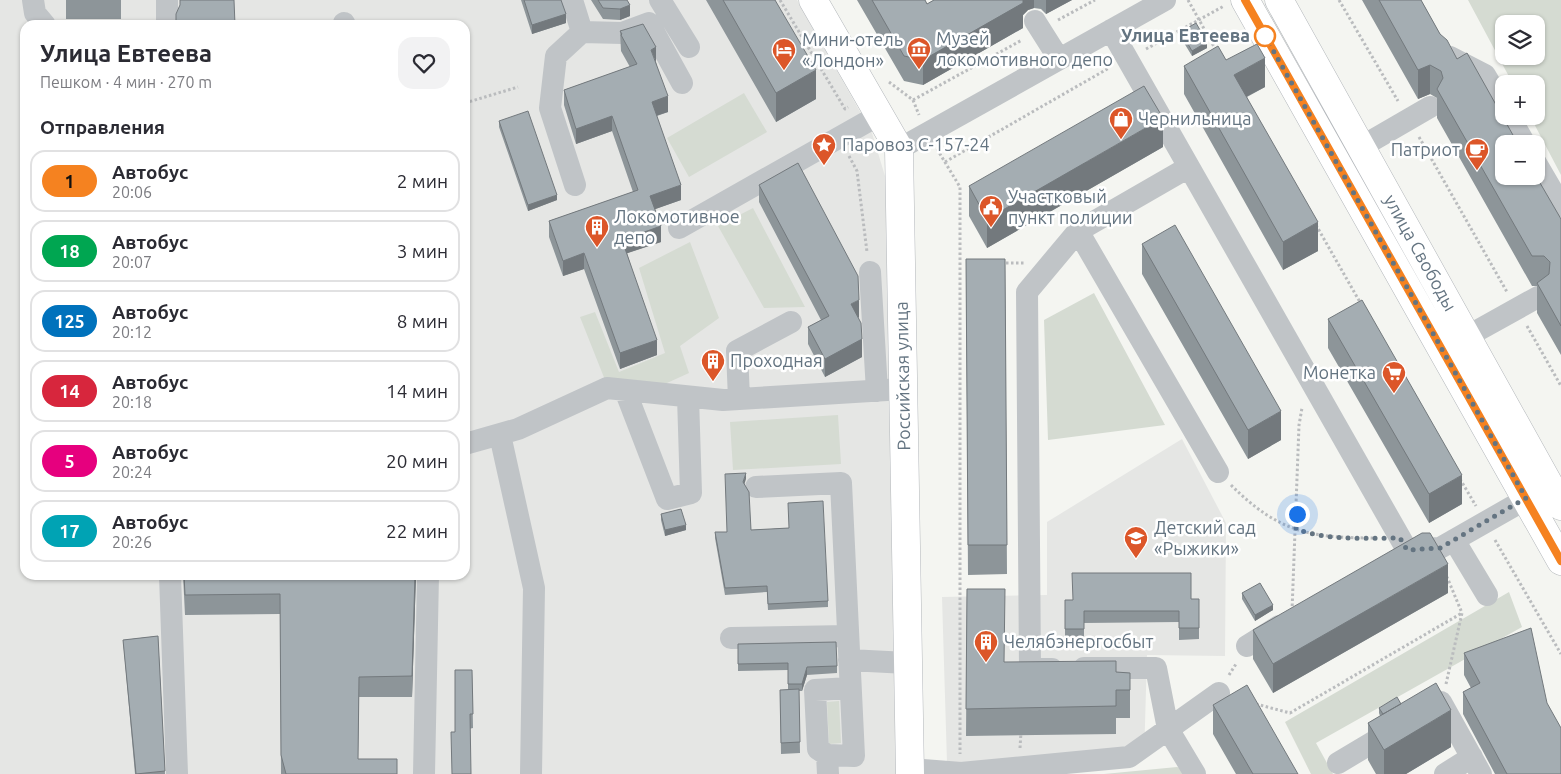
<!DOCTYPE html>
<html lang="ru">
<head>
<meta charset="utf-8">
<style>
  body { margin:0; font-family:Ubuntu,sans-serif; background:#f2f2f3; color:#2b2b33; height:100vh; display:flex; flex-direction:column; font-size:19px; white-space:nowrap }
  * { box-sizing:border-box; margin:0 }
  p { font-size:16px; color:#7c7c81 }
  .icon { flex:none; width:28px; height:28px; fill:none; stroke:currentColor; stroke-width:2; stroke-linecap:round; stroke-linejoin:round }
  .map { position:relative; flex:1; overflow:hidden }
  .sheet { position:absolute; left:20px; top:20px; width:450px; height:560px; display:flex; flex-direction:column; background:#fff; border-radius:15px; box-shadow:0 1px 4px #0004 }
  .sheet>* { flex:none }
  .badge { padding:0 10px; border-radius:16px; font-size:18px; line-height:32px }
  .controls { position:absolute; left:1495px; top:15px; display:grid; gap:10px }
  .controls a { display:grid; place-items:center; width:50px; height:50px; border-radius:10px; background:#fff; box-shadow:0 1px 4px #0004; font-size:25px }
  .you { position:absolute; width:25px; height:25px; margin:-12px; border:4px solid #fff; border-radius:50%; background:#1a73e8; box-shadow:0 0 0 8px #1a73e833 }
  .map>.badge { position:absolute; translate:-50% -50%; box-shadow:0 0 0 2px #fff }
  h2 { padding:0 20px; font-size:19px; line-height:45px }
  .round { display:grid; place-items:center; flex:none; width:52px; height:52px; border-radius:15px; background:#f2f2f3 }
  .summary { display:flex; align-items:center; justify-content:space-between; height:85px; padding:0 20px }
  h1 { font-size:24px; font-weight:700; line-height:38px }
  ul { padding:0; list-style:none }
  li { display:flex; align-items:center; gap:15px; height:62px; margin:0 10px 8px; padding:0 10px; border:2px solid #e1e1e2; border-radius:15px }
  li div { flex:1 }
  li b { display:block; font-size:19px }
  li em { font-style:normal }
  li .badge { min-width:55px; font-weight:700; text-align:center }
  .map>svg:first-child { display:block }
  .built { fill:#e5e6e4; fill-rule:evenodd }
  .green { fill:#d5dbd2; fill-rule:evenodd }
  .lines { fill:none; stroke-linecap:round; stroke-linejoin:round }
  .major-casing { stroke:#b3b7bb; stroke-width:29 }
  .path { stroke:#babcbe; stroke-width:3; stroke-dasharray:2.5 2.5; stroke-linecap:butt }
  .minor { stroke:#c0c4c7; stroke-width:22 }
  .major { stroke:#fff; stroke-width:28 }
  .wall { fill:#8d9599 }
  .shaded-wall { fill:#73797d }
  .building { fill:#a4adb2; stroke:#73797d }
  .line-casing { stroke:#fff; stroke-width:11 }
  .line { stroke:#f58220; stroke-width:8 }
  .walk { stroke:#647481; stroke-width:5; stroke-dasharray:0 9 }
  .stop-dot { fill:#fff; stroke:#f58220; stroke-width:2.5 }
  .labels { text-anchor:middle; stroke-width:5; stroke-linejoin:round; paint-order:stroke }
  .stop-label { font-size:18px; font-weight:bold; fill:#647481; stroke:#fff; text-anchor:end }
  .poi-label { font-size:18px; fill:#647481; stroke:#fff; text-anchor:start }
  .street-label { font-size:18px; fill:#647481; stroke:#fff }
</style>
</head>
<body>
<div class="map">
<svg width="1561" height="774" viewBox="0 0 1561 774">
  <rect width="100%" height="100%" fill="#f4f5f1"/>
  <path class="built" d="M0,0H797L872,133L888,186L897,774H0ZM25,25H465V575H25Z
    M1182,439L1226,523L1225,656L1147,655L1144,759L947,763L942,597L1047,595V522Z"/>
  <path class="green" d="M1468,0H1561V175L1530,116H1536V84H1513ZM1504,24H1536V56H1504Z
    M744,93L767,132L689,177L667,138Z
    M753,208L805,307L764,308L718,226Z
    M690,242L719,318L680,346L689,373L656,388L605,380L580,317L595,312L619,372L665,353L639,268Z
    M1094,293L1165,425L1048,440L1044,320Z
    M838,415L841,464L733,470L730,422Z
    M1509,592L1522,627L1316,743L1333,774H1311L1285,722Z
    M839,701L841,743L829,744L827,702Z
    M1177,767L1184,769L1187,774H1104Z"/>
  <g class="lines">
    <g class="major-casing">
      <path id="major" d="M813,0L899,149L910,774
        M1245,0L1561,561
        M1279,0L1561,506"/>
    </g>
    <path class="path" d="M780,0L845,109L848,107
      M1188,0L1217,52
      M1339,0L1398,101
      M1058,20L1095,0
      M1146,49L1224,6
      M889,82L913,100L919,115
      M913,100L1022,40
      M465,103L518,87
      M1419,137L1507,292
      M937,149L960,187V754
      M849,156L857,171L867,252
      M945,162L1109,68
      M1316,225L1361,304
      M1001,263H1025
      M1527,326L1561,386
      M1460,479L1476,506
      M1231,485C1279,533 1311,538 1377,538
      M1495,540L1561,654
      M1292,611L1299,425L1302,408
      M1229,675L1236,664
      M1446,684L1462,613L1447,577
      M1256,704L1290,713L1462,613
      M1020,748L1021,732"/>
    <path class="minor" d="M33,0L35,13L45,25
      M572,0L582,32L556,56L550,108L575,185
      M660,0L689,47
      M1035,21L1059,59
      M344,23L345,25
      M167,25V0
      M1111,30L1407,550
      M582,32L622,33L649,23L682,83
      M1450,57L1485,75L1504,107
      M1509,116L1525,144
      M1361,147L1430,107
      M899,149L1165,0
      M1536,163L1561,206
      M679,228L879,115
      M1078,231L1218,472
      M870,272L877,391
      M1466,337L1538,297
      M625,390L667,499L691,493L688,397
      M739,399L737,351L791,322
      M500,435L534,588L531,774
      M465,444L518,429L607,388L723,400L903,389
      M756,487L841,483L854,756L827,755L828,774
      M1454,540L1487,595
      M1409,549L1440,548L1540,491
      M170,575L177,774
      M731,638L848,636
      M1247,646L1279,626
      M849,660L907,663
      M1084,668H1156L1168,729L1195,774
      M1052,669H1030L1027,292L1078,231L1189,167
      M1433,706L1441,702L1481,774
      M827,755L818,749L815,690L850,688
      M1338,763L1395,729
      M910,769L961,773L1129,757L1219,693
      M424,774L428,575
      M1445,774L1472,757"/>
    <use href="#major" class="major"/>
  </g>
  <path class="wall" d="M66,0H121V19H66Z
    M521,0H561L566,23L532,34Z
    M591,0H627L630,16L620,20L603,19Z
    M706,0H775L816,99L776,122Z
    M857,0H925L927,4L934,0H1072L1046,14L1041,9L1034,8L1028,10L1023,15V28L923,85L904,81Z
    M1362,0H1421L1440,34L1457,59L1561,219V355L1537,313V286H1532L1437,118V98L1430,94L1418,99Z
    M620,31L656,62L668,112L657,116L681,200L655,209L661,242L627,253L657,355L620,369L584,269L563,276L549,237V221L633,192L612,131L576,144L564,105V90L630,67L621,51Z
    M1181,32L1207,48L1192,56L1181,38Z
    M1226,60L1265,87L1247,97L1318,251L1283,270L1184,94V66Z
    M499,121L557,200L528,211L499,127Z
    M1163,147L987,248L969,216V186Z
    M759,185L859,317L858,318L862,357L825,377L808,344V327L821,320L759,202Z
    M1142,244L1281,440L1248,459L1142,274Z
    M966,259H1005L1007,574L968,575Z
    M1328,319L1462,504L1429,523L1328,348Z
    M746,479L744,484L751,530L789,528L828,601V607L768,610L767,592L725,595L715,538V532H727Z
    M661,514L686,530L665,536L661,520Z
    M183,575H416L412,697H359L358,759L397,774H281L280,614L185,615Z
    M967,589L1004,662L1116,672L1130,673V718H1116V734L966,736Z
    M1242,593L1273,610L1255,621L1242,599Z
    M1448,593L1273,693L1253,659V630Z
    M1199,599V639L1179,640V622L1084,623V640H1065V600Z
    M158,636L165,774H135L123,640Z
    M738,644L837,666V673L807,675L802,691H799L800,753L781,754L780,690H788V670L738,671Z
    M1464,653L1561,774H1495L1463,714V692L1471,688L1464,675Z
    M472,670L473,728L455,732Z
    M1401,704L1451,747L1406,774H1376L1368,760V723L1380,716L1379,713V708Z
    M1213,705L1298,774H1236L1213,734Z"/>
  <path class="shaded-wall" d="M1023,0H1034V8L1028,10L1023,15V28L923,85V60Z
    M1046,0H1072L1046,14Z
    M630,5V16L620,20V9Z
    M566,14V23L532,34V25Z
    M1207,42V48L1192,56V51Z
    M656,47V63L651,50Z
    M1265,58V87L1234,103V75Z
    M1430,65V94L1418,99V70Z
    M816,70V99L776,122V93Z
    M668,96V112L652,117V102Z
    M612,116V131L576,144V129Z
    M1163,118V147L987,248V219Z
    M681,185V200L650,211V196Z
    M557,195V200L528,211V205Z
    M1318,222V251L1283,270V242Z
    M661,226V242L622,255V240Z
    M584,253V269L563,276V261Z
    M859,300V317L851,322V304Z
    M862,339V357L825,377V359Z
    M657,340V355L620,369V353Z
    M1281,411V440L1248,459V430Z
    M746,473V479L743,488V482Z
    M1462,475V504L1429,523V494Z
    M686,525V530L665,536V530Z
    M1448,564V593L1273,693V664Z
    M415,575H416L412,697V676Z
    M1273,605V610L1255,621V615Z
    M807,667V675L802,691V684Z
    M1451,710V747L1406,774H1384V750Z"/>
  <path class="building" d="M180,0H234L235,25H176V14L180,5Z
    M524,0H561L566,14L532,25Z
    M598,0H627L630,5L620,9L603,8Z
    M723,0H775L816,70L776,93Z
    M872,0H925L927,4L934,0H1023V3L923,60L904,56Z
    M1379,0H1421L1440,34L1447,40L1457,59L1467,53L1518,144H1504V176H1536L1561,219V326L1537,283L1549,274L1550,262L1544,256H1532L1437,89L1443,78L1441,71L1430,65L1418,70Z
    M1196,23L1207,42L1192,51L1181,32Z
    M643,24L656,47L651,50L668,96L652,102L681,185L650,196L661,226L622,240L657,340L620,353L584,253L563,261L549,221L638,190L612,116L576,129L564,90L637,64L621,35L622,34L620,31Z
    M1257,44L1265,58L1234,75L1318,222L1283,242L1184,66L1218,46L1226,60Z
    M1144,86L1163,118L987,219L969,186Z
    M528,111L557,195L528,205L499,121Z
    M798,163L858,276L859,300L851,304L861,323L862,339L825,359L808,327L829,316L759,185Z
    M1175,225L1281,411L1248,430L1142,244Z
    M966,259H1005L1007,545H968Z
    M1362,300L1462,475L1429,494L1328,319Z
    M746,473L743,482L749,492L751,530L789,528L788,503L823,501L828,601L768,604L767,586L725,588L715,532H727L725,474Z
    M681,509L686,525L665,530L661,514Z
    M1422,533H1430L1448,564L1273,664L1253,630Z
    M1072,573H1191V599H1199V628H1179V611H1084V629H1065V600H1073Z
    M184,575H415L412,676L359,677L358,759H397V774H286L281,755L280,594L185,595Z
    M1260,583L1273,605L1255,615L1242,593Z
    M967,589H1005L1004,662L1116,661V672L1130,673V690H1116V706L966,709Z
    M1531,628L1547,703L1561,728V774H1507L1463,692L1480,683L1464,653Z
    M158,636L165,771L136,774L123,640Z
    M836,642L837,666L807,667L802,684H788V663L738,664V644Z
    M455,670H472L473,714H470L471,774H452L451,732H455Z
    M1436,683L1451,710L1384,750L1368,723Z
    M1247,685L1298,774H1253L1213,705Z
    M799,689L800,742L781,743L780,690Z
    M1397,697L1401,704L1383,714L1379,708Z"/>
  <g class="lines">
    <g class="line-casing">
      <path id="line" d="M1245,0L1561,561"/>
    </g>
    <use href="#line" class="line"/>
    <path class="walk" d="M1265,36L1526,498L1440,548L1407,550L1400,538C1365,538 1329,541 1296,529L1297,514"/>
  </g>
  <defs>
    <g id="museum-pin" transform="scale(1.25)"><path d="M0 17L-7.5 6A9.5 9.5 0 1 1 7.5 6Z" fill="#dc5629" stroke="#fff"/><path d="M0-6L6-3V-2H-6V-3ZM-5-1h2V3h-2ZM-1-1h2V3h-2ZM3-1h2V3H3ZM-6 4H6V6H-6Z" fill="#fff"/></g>
    <g id="hotel-pin" transform="scale(1.25)"><path d="M0 17L-7.5 6A9.5 9.5 0 1 1 7.5 6Z" fill="#dc5629" stroke="#fff"/><path d="M-6-4.5h1.5V1H6V5H4.5V3h-9V5H-6ZM-4 0a1.8 1.8 0 1 1 3.6 0ZM.5 0V-2.5h3Q6-2.5 6 0Z" fill="#fff"/></g>
    <g id="shop-pin" transform="scale(1.25)"><path d="M0 17L-7.5 6A9.5 9.5 0 1 1 7.5 6Z" fill="#dc5629" stroke="#fff"/><path d="M-5-2.5h2.3a2.7 3.5 0 0 1 5.4 0H5L5.5 6h-11ZM-1.5-2.5h3a1.5 2.3 0 0 0-3 0Z" fill="#fff"/></g>
    <g id="sight-pin" transform="scale(1.25)"><path d="M0 17L-7.5 6A9.5 9.5 0 1 1 7.5 6Z" fill="#dc5629" stroke="#fff"/><path d="M0-6L1.8-2.2L6-1.7L2.9 1.2L3.7 5.4L0 3.3L-3.7 5.4L-2.9 1.2L-6-1.7L-1.8-2.2Z" fill="#fff"/></g>
    <g id="cafe-pin" transform="scale(1.25)"><path d="M0 17L-7.5 6A9.5 9.5 0 1 1 7.5 6Z" fill="#dc5629" stroke="#fff"/><path d="M-5.5-4.5H6V0H3Q3 3.5 0 3.5H-2.5Q-5.5 3.5-5.5 0ZM3-3.2v2h1.7v-2ZM-6 4.5H4V6H-6Z" fill="#fff"/></g>
    <g id="civic-pin" transform="scale(1.25)"><path d="M0 17L-7.5 6A9.5 9.5 0 1 1 7.5 6Z" fill="#dc5629" stroke="#fff"/><path d="M-.6-6.5H3V-4.5H.6V-3L4-1V1h2V6H-6V1h2V-1L-.6-3ZM-1.2 2.5V6h2.4V2.5Z" fill="#fff"/></g>
    <g id="building-pin" transform="scale(1.25)"><path d="M0 17L-7.5 6A9.5 9.5 0 1 1 7.5 6Z" fill="#dc5629" stroke="#fff"/><path d="M-4-6H4V6H1V3H-1V6H-4ZM-2.5-4.3h1.7v1.8h-1.7ZM.8-4.3h1.7v1.8H.8ZM-2.5-1h1.7V.8h-1.7ZM.8-1h1.7V.8H.8Z" fill="#fff"/></g>
    <g id="supermarket-pin" transform="scale(1.25)"><path d="M0 17L-7.5 6A9.5 9.5 0 1 1 7.5 6Z" fill="#dc5629" stroke="#fff"/><path d="M-6-5.5h2.5l.6 2H6L4.5 2H-2.5L-4.4-4H-6ZM-1.5 3.2a1.3 1.3 0 1 0 .1 0ZM3 3.2a1.3 1.3 0 1 0 .1 0Z" fill="#fff"/></g>
    <g id="school-pin" transform="scale(1.25)"><path d="M0 17L-7.5 6A9.5 9.5 0 1 1 7.5 6Z" fill="#dc5629" stroke="#fff"/><path d="M0-5L7-2L0 1L-7-2ZM-4 1L0 2.5L4 1V4Q0 6-4 4Z" fill="#fff"/></g>
  </defs>
  <g fill-rule="evenodd">
    <use href="#museum-pin" x="919" y="49"/>
    <use href="#hotel-pin" x="784" y="50"/>
    <use href="#shop-pin" x="1121" y="119"/>
    <use href="#sight-pin" x="824" y="145"/>
    <use href="#cafe-pin" x="1477" y="150"/>
    <use href="#civic-pin" x="991" y="207"/>
    <use href="#building-pin" x="597" y="227"/>
    <use href="#building-pin" x="713" y="361"/>
    <use href="#supermarket-pin" x="1394" y="373"/>
    <use href="#school-pin" x="1136" y="538"/>
    <use href="#building-pin" x="986" y="642"/>
  </g>
  <circle class="stop-dot" cx="1265" cy="36" r="10"/>
  <g class="labels">
    <g class="stop-label">
      <text x="1250" y="42">Улица Евтеева</text>
    </g>
    <g class="poi-label">
      <text x="936" y="45">Музей<tspan x="936" dy="21">локомотивного депо</tspan></text>
      <text x="802" y="46">Мини-отель<tspan x="802" dy="21">«Лондон»</tspan></text>
      <text x="1138" y="125">Чернильница</text>
      <text x="842" y="151">Паровоз С-157-24</text>
      <text x="1460" y="156" text-anchor="end">Патриот</text>
      <text x="1008" y="203">Участковый<tspan x="1008" dy="21">пункт полиции</tspan></text>
      <text x="614" y="223">Локомотивное<tspan x="614" dy="21">депо</tspan></text>
      <text x="730" y="367">Проходная</text>
      <text x="1376" y="379" text-anchor="end">Монетка</text>
      <text x="1154" y="534">Детский сад<tspan x="1154" dy="21">«Рыжики»</tspan></text>
      <text x="1004" y="648">Челябэнергосбыт</text>
    </g>
    <g class="street-label">
      <text transform="translate(1420 253) rotate(61)" y="6">улица Свободы</text>
      <text transform="translate(903 376) rotate(-91)" y="6">Российская улица</text>
    </g>
  </g>
</svg>
<div class="controls">
<a><svg class="icon" aria-label="layers" viewBox="0 0 24 24"><path d="M12 4l9 5-9 5-9-5zM3 14l9 5 9-5"/></svg></a>
<a>+</a>
<a>−</a>
</div>
<div class="you" style="left:1297px;top:514px"></div>
<section class="sheet">
<div class="summary"><div><h1>Улица Евтеева</h1><p>Пешком · 4 мин · 270 m</p></div><a class="round"><svg class="icon" aria-label="heart" viewBox="0 0 24 24"><path d="M12 20l-8-8c-3-5 5-10 8-4 3-6 11-1 8 4z"/></svg></a></div>
<h2>Отправления</h2>
<ul>
<li><span class="badge" style="background:#f58220;color:#111">1</span><div><b>Автобус</b><p>20:06</p></div><em>2 мин</em></li>
<li><span class="badge" style="background:#00a651;color:#fff">18</span><div><b>Автобус</b><p>20:07</p></div><em>3 мин</em></li>
<li><span class="badge" style="background:#0072bc;color:#fff">125</span><div><b>Автобус</b><p>20:12</p></div><em>8 мин</em></li>
<li><span class="badge" style="background:#d7263d;color:#fff">14</span><div><b>Автобус</b><p>20:18</p></div><em>14 мин</em></li>
<li><span class="badge" style="background:#e6007e;color:#fff">5</span><div><b>Автобус</b><p>20:24</p></div><em>20 мин</em></li>
<li><span class="badge" style="background:#00a3b4;color:#fff">17</span><div><b>Автобус</b><p>20:26</p></div><em>22 мин</em></li>
</ul>
</section>
</div>
</body>
</html>
